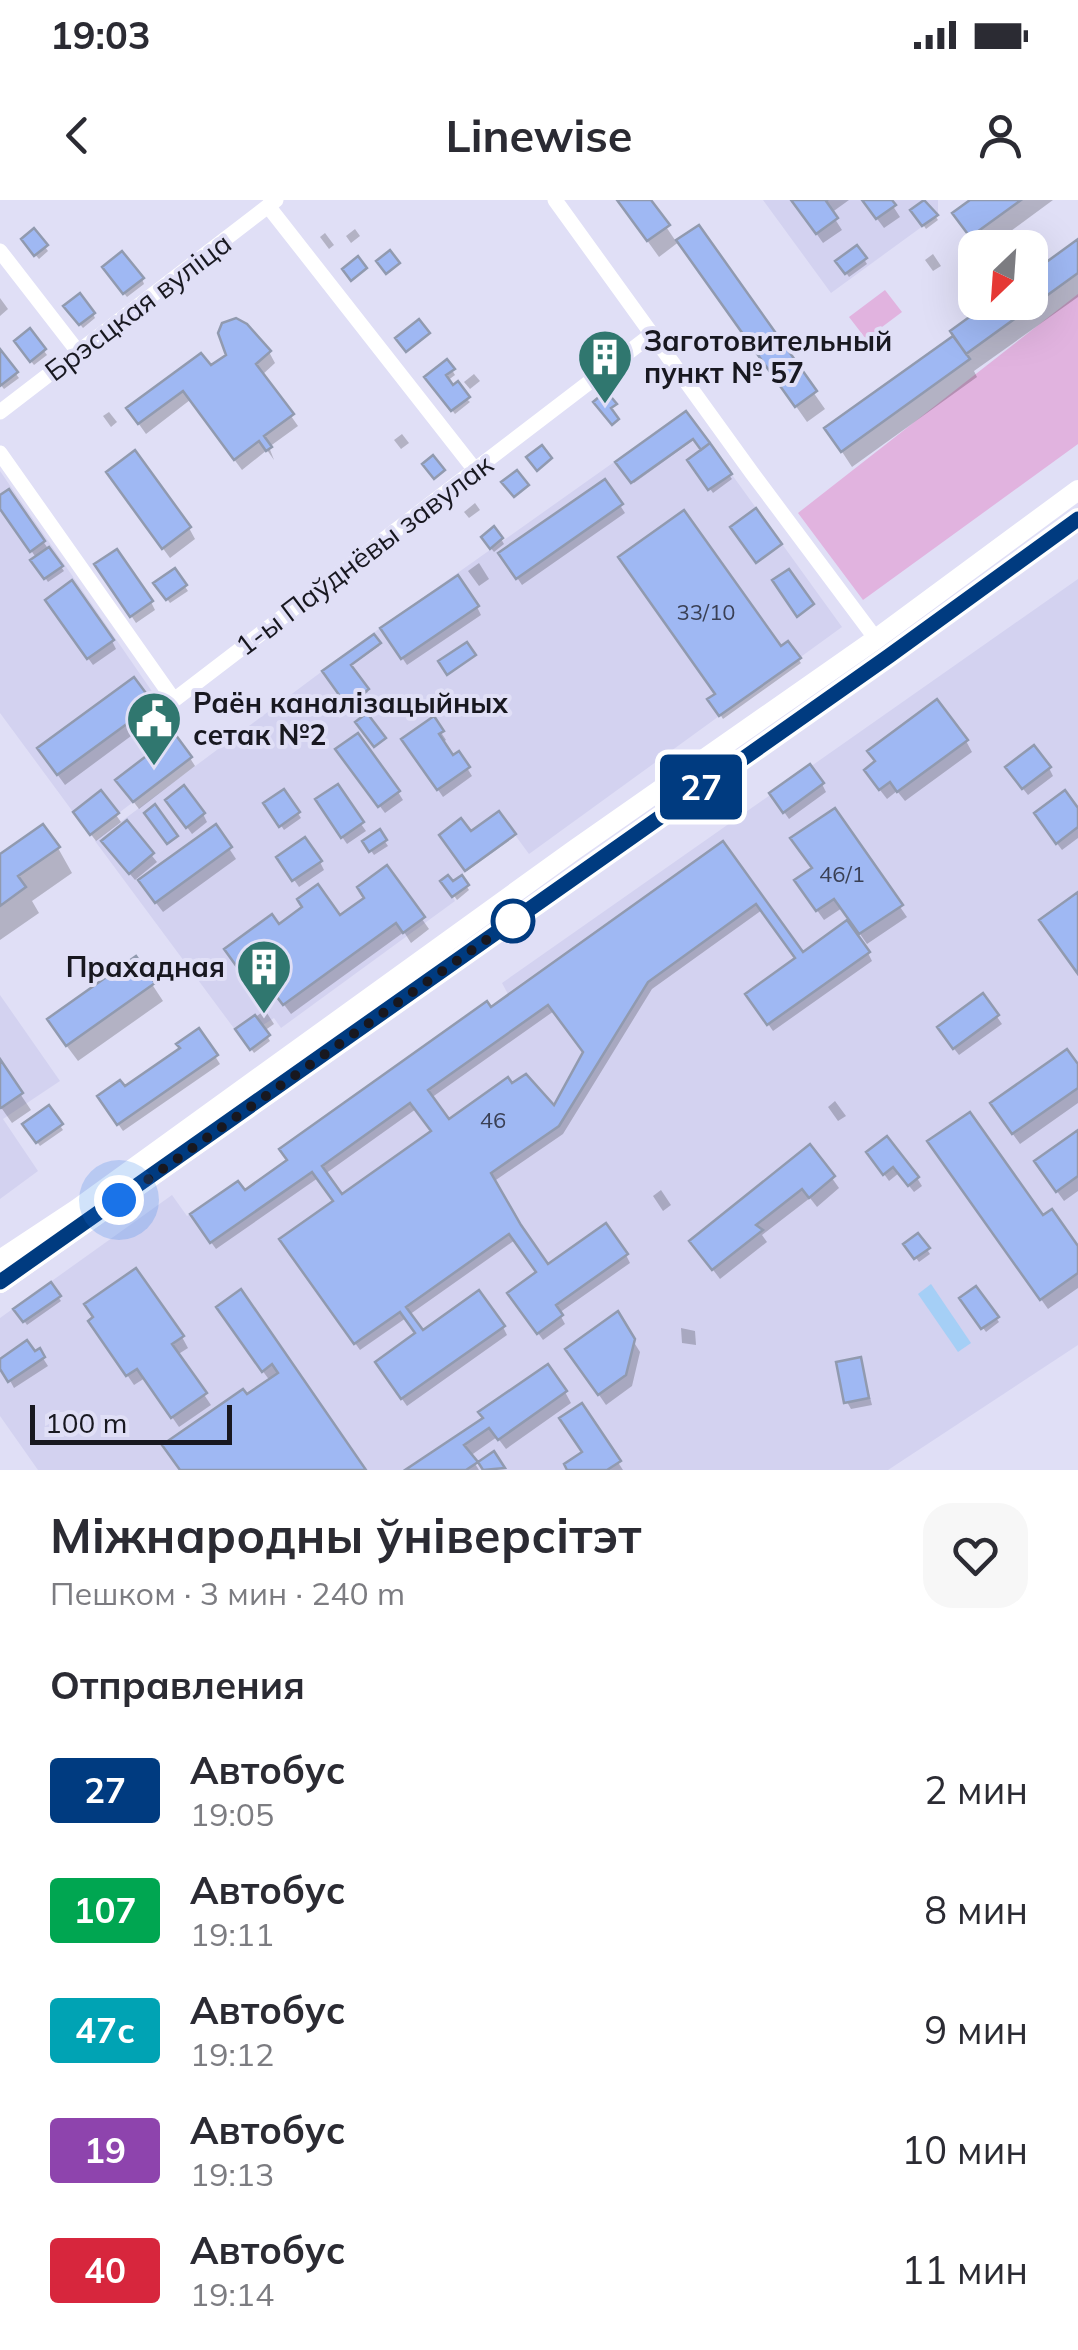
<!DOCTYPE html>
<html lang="ru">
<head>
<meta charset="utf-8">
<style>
  body { margin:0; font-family:Mulish,sans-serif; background:#f7f7f7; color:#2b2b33; height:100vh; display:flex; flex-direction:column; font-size:38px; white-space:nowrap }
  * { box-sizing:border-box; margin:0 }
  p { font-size:32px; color:#7c7c81 }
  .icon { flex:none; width:55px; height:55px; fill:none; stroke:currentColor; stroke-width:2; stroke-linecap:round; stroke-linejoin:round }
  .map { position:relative; height:1270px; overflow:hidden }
  .drawer { display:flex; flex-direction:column; background:#fff; flex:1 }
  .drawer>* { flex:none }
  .badge { padding:0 20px; border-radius:8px; font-size:35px; line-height:65px }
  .needle { width:65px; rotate:205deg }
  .controls { position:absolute; left:958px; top:30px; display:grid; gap:20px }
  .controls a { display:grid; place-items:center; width:90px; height:90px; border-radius:20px; background:#fff; box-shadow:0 10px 40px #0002; font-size:50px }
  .scale { position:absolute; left:30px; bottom:25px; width:202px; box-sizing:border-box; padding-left:10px; border:5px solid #181820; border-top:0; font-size:28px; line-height:35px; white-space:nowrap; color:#181820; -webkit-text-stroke:8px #e0dff6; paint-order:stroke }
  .you { position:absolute; width:50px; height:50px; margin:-25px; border:8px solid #fff; border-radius:50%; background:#1a73e8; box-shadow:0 0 0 15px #1a73e833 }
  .map>.badge { position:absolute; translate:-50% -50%; box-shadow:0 0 0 5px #fff }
  h2 { padding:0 50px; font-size:38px; line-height:90px }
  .round { display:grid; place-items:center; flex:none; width:105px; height:105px; border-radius:30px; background:#f7f7f7 }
  .overview { display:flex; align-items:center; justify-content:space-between; height:170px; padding:0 50px }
  h1 { font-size:48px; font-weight:700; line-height:75px }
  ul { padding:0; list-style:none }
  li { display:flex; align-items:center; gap:30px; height:120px; padding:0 50px }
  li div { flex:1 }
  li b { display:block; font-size:38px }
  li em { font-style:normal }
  li .badge { min-width:110px; font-weight:700; text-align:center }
  .status { display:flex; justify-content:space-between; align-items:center; height:70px; padding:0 50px; background:#fff; direction:ltr }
  .status svg { height:28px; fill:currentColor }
  header { display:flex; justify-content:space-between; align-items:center; height:130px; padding:0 50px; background:#fff; font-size:45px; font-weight:700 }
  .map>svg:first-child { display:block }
  .built { fill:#d3d2f0 }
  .green { fill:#e1b3df }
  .water { fill:#a5cff6 }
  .shadow { fill:#0003; fill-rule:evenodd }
  .building { fill:#9fb8f3; stroke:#919aaf; stroke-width:2.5; fill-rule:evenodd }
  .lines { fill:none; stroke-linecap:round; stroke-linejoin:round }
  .minor { stroke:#fff; stroke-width:15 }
  .major { stroke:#fff; stroke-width:20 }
  .line-casing { stroke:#fff; stroke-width:22 }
  .line { stroke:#003b80; stroke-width:15 }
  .walk { stroke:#181820; stroke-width:10; stroke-dasharray:0 18 }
  .stop-dot { fill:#fff; stroke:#003b80; stroke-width:5 }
  .labels { text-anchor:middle; stroke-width:8; stroke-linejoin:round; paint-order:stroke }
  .number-label { font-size:22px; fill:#3a4055 }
  .street-label { font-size:28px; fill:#181820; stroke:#e0dff6 }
  .poi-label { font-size:28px; font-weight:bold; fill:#181820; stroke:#e0dff6; text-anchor:start }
</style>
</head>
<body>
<div class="status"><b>19:03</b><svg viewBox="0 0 49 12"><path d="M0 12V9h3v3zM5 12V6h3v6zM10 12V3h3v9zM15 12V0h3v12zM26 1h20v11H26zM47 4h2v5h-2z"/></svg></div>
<header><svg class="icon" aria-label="back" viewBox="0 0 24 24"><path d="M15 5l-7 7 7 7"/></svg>Linewise<svg class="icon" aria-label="person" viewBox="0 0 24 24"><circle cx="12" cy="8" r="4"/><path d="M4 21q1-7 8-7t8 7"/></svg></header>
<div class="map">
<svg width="1078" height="1270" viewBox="0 0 1078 1270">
  <rect width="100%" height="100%" fill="#e0dff6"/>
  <path class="built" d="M763,0H938V15L831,93Z
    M686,211L842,427L529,654L515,635L465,671L462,675L469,685L453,697L455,701L281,828L274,818L263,825L270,835L250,850L95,641L380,428Z
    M0,271L160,503L154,509L192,557L90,635L0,513Z
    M1078,379V1145L888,1270H38L0,1216V1118L172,995L187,1016L238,981L245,989L286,960L279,949L487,801L491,806L508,794L502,783Z
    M0,795L60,881L3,919L38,971L0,999Z"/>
  <path class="green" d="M885,90L902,112L866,139L849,117Z
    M1078,94V244L863,400L798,313Z"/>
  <path class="water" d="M931,1084L971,1143L958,1152L918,1094Z"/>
  <path class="shadow" d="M618,0H648L677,43L698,28L825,209L807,222L680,41L659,57Z
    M793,0H849L831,13L842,30L823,43Z
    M863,0H889L900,17L884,28Z
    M975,0H1053L988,48H977L956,14Z
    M926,2L938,20L926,29L914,11Z
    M355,29L360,36L351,43L346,36Z
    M325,33L334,45L329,49L320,37Z
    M1078,42V97L974,171L977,177L852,267L827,229L956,137L1030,102V77Z
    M26,44L45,47L48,51L39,59Z
    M857,48L867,64L849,77L838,61Z
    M933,54L941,66L933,71L925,60Z
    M107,72L142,79L144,84L127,97Z
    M0,98L8,109L0,116Z
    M69,111L93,114L95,118L83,128Z
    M29,131L47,155L34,165L19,146Z
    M269,152L275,163L262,175L298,226L269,247L274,260L267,250L242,270L190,200L146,234L136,220L229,156Z
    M0,153L19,178L4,189L0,184Z
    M447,162L455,175L447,181L470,202L455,214L430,182Z
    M474,174L480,181L470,189L464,182Z
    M109,212L117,222L111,227L103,216Z
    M685,214L732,279L713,293L690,261L704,251L695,239L634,283L619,262Z
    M402,234L409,243L401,249L394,240Z
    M605,282L625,313L522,385L506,361Z
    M115,283L189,328L195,339L170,358Z
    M8,292L64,371L48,382L34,361L37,359L0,306V298Z
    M475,303L480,310L469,318L464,312Z
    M501,339L504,344L494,352L486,342Z
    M479,363L489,379L479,386L468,371Z
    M174,371L188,391L170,403L156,383Z
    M102,372L151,402L155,410L136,423Z
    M477,407L481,415L407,465L388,437Z
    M52,408L112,441L116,449L93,465Z
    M374,437L379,446L349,467L368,492L349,505L325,472Z
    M788,444L801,463L723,519L711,500Z
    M152,505L158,516L65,585L47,560Z
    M433,520L446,540L442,543L453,559L459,555L472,576L443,597L409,547Z
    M966,541L972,552L905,601L897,591L887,599L873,581Z
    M343,557L398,592L403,600L385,613Z
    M190,558L195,566L139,609L123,588Z
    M1049,568L1053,576L1028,595L1012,575Z
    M822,584L826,592L789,619L777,602Z
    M284,592L301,618L284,630L266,603Z
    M173,608L203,614L207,622L192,634Z
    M322,608L361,624L366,631L347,644Z
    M834,611L907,717L867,744L842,708L824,720L804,692Z
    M1078,612V638L1062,650L1041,622Z
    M498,614L514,637L467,671L442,636L470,635Z
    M116,615L121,622L96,641L80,620Z
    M126,624L157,662L135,680L109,649Z
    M215,627L236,659L163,712L147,691Z
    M379,633L388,646L374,655L365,642Z
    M723,645L802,755L868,753L872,761L773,831L753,802L798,759L762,710L652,789L563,934L493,982L547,1068L626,1055L630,1063L559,1113L565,1124L543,1140L515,1101L539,1074L515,1040L409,1115L422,1134L503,1127L507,1135L407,1206L382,1171L418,1135L406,1118L360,1150L286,1047L335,1002L318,978L216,1049L197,1023L244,993L490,810ZM554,811L585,853L555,910L448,922L431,898ZM416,909L433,933L342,997L325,974Z
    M58,648L72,673L32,701L39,713L0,740V657Z
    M320,662L324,670L299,687L284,665Z
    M386,668L429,729L411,743L404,732L291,814L273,790L261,798L233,761L340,719L366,699Z
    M461,678L469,690L457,700L444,681L452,685Z
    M136,760L163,801L78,861L60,837Z
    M983,797L1002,824L959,855L944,836Z
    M265,810L274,824L264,831L270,841L254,853L238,830Z
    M199,831L220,864L123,931L105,905L183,849Z
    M0,864L31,910L12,923L0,906Z
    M1078,868V903L1020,944L999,915Z
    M835,901L846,916L838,921L828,907Z
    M48,908L63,930L40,946L25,925Z
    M1078,933V991L1064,1001L1044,973Z
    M810,947L839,988L817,1007L810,998L762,1035L767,1042L720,1079L692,1042Z
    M869,953L917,978L922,986L914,992L899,973L889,981Z
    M937,953L1043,1019L1078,1050V1088L1048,1109Z
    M661,990L671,1005L663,1011L653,996Z
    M918,1036L930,1054L919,1062L906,1044Z
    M50,1085L61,1101L27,1125L16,1109Z
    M976,1089L999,1122L986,1132L962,1099Z
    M241,1093L363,1270H182L246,1198L270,1181L225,1119Z
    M617,1115L640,1152L632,1186L606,1205L575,1160Z
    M681,1128L695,1131L696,1145L682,1143Z
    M98,1132L182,1137L188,1148L177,1155L211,1205L179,1227L145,1178L134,1185Z
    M39,1152L48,1166L14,1188L0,1162Z
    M860,1159L872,1205L851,1209L847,1202Z
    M565,1192L571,1203L506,1249L497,1237L470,1256L479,1270H409L485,1220Z
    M582,1207L623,1270H570L584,1254Z"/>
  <path class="building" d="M617,0H651L670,25L647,41Z
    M791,0H828L826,1L838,18L816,34Z
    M862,0H892L896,5L876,19Z
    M924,0L938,15L922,26L910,10Z
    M970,0H1021L970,37L952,13Z
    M699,25L817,191L795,207L676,40Z
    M34,28L48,45L34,56L21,39Z
    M1078,39V73L966,154L950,131L990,102H1030V74Z
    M857,45L867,58L845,74L835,61Z
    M390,50L400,63L386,74L376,61Z
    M122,51L144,78L123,94L102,67Z
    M358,56L367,68L351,81L342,69Z
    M80,93L95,113L79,125L63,106Z
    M236,118L247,124L271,151L256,164L294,214L264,236L272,247L266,251L259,241L234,260L183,191L138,224L126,208L201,153L211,165L226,155L218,133L222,123Z
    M419,119L430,133L406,152L395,138Z
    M30,128L46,149L30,162L14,141Z
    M953,136L970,159L841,252L824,228Z
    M0,149L18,172L0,186Z
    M447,159L455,169L446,175L453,185L458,181L470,197L451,211L424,177Z
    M606,191L617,204L611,208L619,219L612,225L593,202Z
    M686,211L710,243L701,250L693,239L631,283L615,262Z
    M710,243L732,274L708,290L687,260Z
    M542,245L552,258L537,271L526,257Z
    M135,250L191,327L162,349L106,272Z
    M433,255L445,270L434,279L422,264Z
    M517,270L529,285L514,297L501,282Z
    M605,279L623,304L516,379L498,353Z
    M9,289L45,341L30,352L0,309V295Z
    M756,308L782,344L756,363L730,327Z
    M684,310L781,446L788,441L801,458L719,516L707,499L715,494L618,357Z
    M494,326L503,338L490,349L481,337Z
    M49,347L63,366L44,379L30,360Z
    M117,349L153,401L130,417L94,364Z
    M175,368L187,385L166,400L153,383Z
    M789,369L814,404L797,417L772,380Z
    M458,375L479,406L401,459L380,428Z
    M72,380L114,440L87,459L45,400Z
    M374,434L381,443L351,465L369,489L347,506L322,471Z
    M467,442L476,455L447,475L438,461Z
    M134,477L154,504L57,575L37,548Z
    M937,499L968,540L897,592L890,582L879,590L864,570L875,561L867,551Z
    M367,513L386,538L374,547L355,522Z
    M434,516L444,531L439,534L453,555L459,551L470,567L437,590L401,539Z
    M358,533L400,591L378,607L335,549Z
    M175,534L192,557L133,602L115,580Z
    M1034,545L1051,567L1022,589L1005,567Z
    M810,564L824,583L783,613L769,593Z
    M338,584L364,622L341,638L315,599Z
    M184,585L205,613L186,628L165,600Z
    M284,589L300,612L279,627L263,603Z
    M101,590L119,613L90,635L73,612Z
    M1065,590L1078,608V627L1056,644L1034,613Z
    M155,604L178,636L167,644L144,613Z
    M835,608L903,705L859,734L834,699L816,711L794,680L812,668L790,638Z
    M499,611L516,634L465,671L439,635L461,618L471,631Z
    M127,620L154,653L129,674L101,641Z
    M43,624L60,647L18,676L26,687L0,706V654Z
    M216,624L232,647L155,703L138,680Z
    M380,629L387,640L369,652L362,641Z
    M305,637L322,661L292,681L276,657Z
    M723,641L803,752L847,720L870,752L767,825L745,794L795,758L756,704L648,782L559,926L491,973L521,1025L548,1064L606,1023L628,1054L556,1105L563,1115L537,1134L507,1093L536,1072L509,1034L406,1107L423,1130L479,1090L505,1126L401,1199L375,1162L415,1133L400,1112L354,1144L279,1039L333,1001L312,972L210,1043L190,1014L238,981L245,990L287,960L279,949L487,801L491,807ZM548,805L583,852L554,905L526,874L512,883L508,877L449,919L428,890ZM410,903L431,931L342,994L322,966Z
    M387,665L425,717L403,733L396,723L283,805L265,781L253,789L224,749L272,714L279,724L302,707L297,699L318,684L340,715L364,698L357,687Z
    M448,675L453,681L462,675L469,685L452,697L440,681Z
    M1078,692V774L1039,720Z
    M136,756L155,783L66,846L47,819Z
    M983,793L999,815L953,849L937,827Z
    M255,815L270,835L250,850L235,829Z
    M199,828L218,855L117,925L97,896L120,880L125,886L180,848L176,844Z
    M1067,849L1078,864V888L1012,934L990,903Z
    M0,859L23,893L1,908L0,907Z
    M49,905L63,924L36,943L22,924Z
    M970,912L1043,1015L1052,1009L1078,1046V1073L1040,1100L927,941Z
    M1078,930V976L1056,992L1034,961Z
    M887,936L919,977L908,986L893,967L883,975L866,952Z
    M810,944L835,976L809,998L802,989L756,1025L763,1030L712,1070L689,1041Z
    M918,1033L930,1048L914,1059L903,1044Z
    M136,1068L184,1136L172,1144L207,1193L171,1218L137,1169L126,1176L88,1121L93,1117L84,1104Z
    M51,1082L61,1096L23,1122L13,1109Z
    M976,1086L999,1117L981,1129L959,1098Z
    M241,1089L366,1270H180L162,1245L243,1189L247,1194L278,1173L272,1164L262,1172L216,1107Z
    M618,1111L635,1139L626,1175L598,1195L565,1149Z
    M27,1140L35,1151L40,1148L45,1157L8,1182L0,1169V1159Z
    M861,1157L869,1198L844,1203L836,1162Z
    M548,1164L567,1191L498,1240L489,1228L464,1245L478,1262L466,1270H405L483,1218L478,1212Z
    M582,1203L621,1261L607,1270H567L564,1264L582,1252L559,1218Z
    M494,1251L505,1268L483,1270L478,1262Z"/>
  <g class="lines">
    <path class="minor" d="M555,0L752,273L876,439
      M268,6L475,270
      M0,51L79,153
      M0,212L276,0
      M0,253L174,500L651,135"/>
    <path class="major" d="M0,1060L77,1009L574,650L876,439L1078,290
      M0,1083L889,456L1078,319"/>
  </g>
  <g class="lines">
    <g class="line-casing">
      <path id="line" d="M0,1082L889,456L1078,319"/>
    </g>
    <use href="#line" class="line"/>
    <path class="walk" d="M119,1000L513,721"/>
  </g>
  <defs>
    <g id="building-pin" transform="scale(2.875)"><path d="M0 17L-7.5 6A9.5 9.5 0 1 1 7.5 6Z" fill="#30776f" stroke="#e0dff6"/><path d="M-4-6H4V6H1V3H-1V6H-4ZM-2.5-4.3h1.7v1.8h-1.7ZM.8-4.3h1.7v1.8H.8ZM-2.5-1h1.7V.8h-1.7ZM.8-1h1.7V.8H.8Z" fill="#fff"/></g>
    <g id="civic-pin" transform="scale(2.875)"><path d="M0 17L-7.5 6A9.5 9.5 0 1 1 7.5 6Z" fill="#30776f" stroke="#e0dff6"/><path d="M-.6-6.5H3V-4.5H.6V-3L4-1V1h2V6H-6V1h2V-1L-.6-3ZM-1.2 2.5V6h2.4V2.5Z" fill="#fff"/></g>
  </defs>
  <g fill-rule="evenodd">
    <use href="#building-pin" x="605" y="157"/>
    <use href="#civic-pin" x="154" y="519"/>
    <use href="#building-pin" x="264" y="767"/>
  </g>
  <circle class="stop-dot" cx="513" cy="721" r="20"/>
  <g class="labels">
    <g class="number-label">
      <text x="706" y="420">33/10</text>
      <text x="842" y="682">46/1</text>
      <text x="493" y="928">46</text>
    </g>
    <g class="street-label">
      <text transform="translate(138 107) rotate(-37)" y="10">Брэсцкая вуліца</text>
      <text transform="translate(364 355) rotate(-37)" y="10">1-ы Паўднёвы завулак</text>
    </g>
    <g class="poi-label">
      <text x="644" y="151">Заготовительный<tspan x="644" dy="32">пункт № 57</tspan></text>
      <text x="193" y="513">Раён каналізацыйных<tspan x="193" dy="32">сетак №2</tspan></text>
      <text x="225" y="777" text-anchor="end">Прахадная</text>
    </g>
  </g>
</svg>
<div class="controls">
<a><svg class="needle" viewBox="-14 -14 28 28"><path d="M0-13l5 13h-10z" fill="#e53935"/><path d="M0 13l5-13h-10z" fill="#7c7c81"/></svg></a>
</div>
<div class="scale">100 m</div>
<div class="you" style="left:119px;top:1000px"></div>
<b class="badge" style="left:701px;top:587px;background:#003b80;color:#fff">27</b>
</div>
<section class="drawer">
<div class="overview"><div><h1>Міжнародны ўніверсітэт</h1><p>Пешком · 3 мин · 240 m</p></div><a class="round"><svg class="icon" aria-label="heart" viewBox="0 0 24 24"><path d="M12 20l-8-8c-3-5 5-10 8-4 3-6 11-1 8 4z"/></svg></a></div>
<h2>Отправления</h2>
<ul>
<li><span class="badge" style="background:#003b80;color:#fff">27</span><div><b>Автобус</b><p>19:05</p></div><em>2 мин</em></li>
<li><span class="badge" style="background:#00a651;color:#fff">107</span><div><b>Автобус</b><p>19:11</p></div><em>8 мин</em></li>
<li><span class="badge" style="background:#00a3b4;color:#fff">47с</span><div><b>Автобус</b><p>19:12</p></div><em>9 мин</em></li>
<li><span class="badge" style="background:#8e44ad;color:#fff">19</span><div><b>Автобус</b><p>19:13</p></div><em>10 мин</em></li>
<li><span class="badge" style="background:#d7263d;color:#fff">40</span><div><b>Автобус</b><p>19:14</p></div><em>11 мин</em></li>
</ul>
</section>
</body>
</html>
